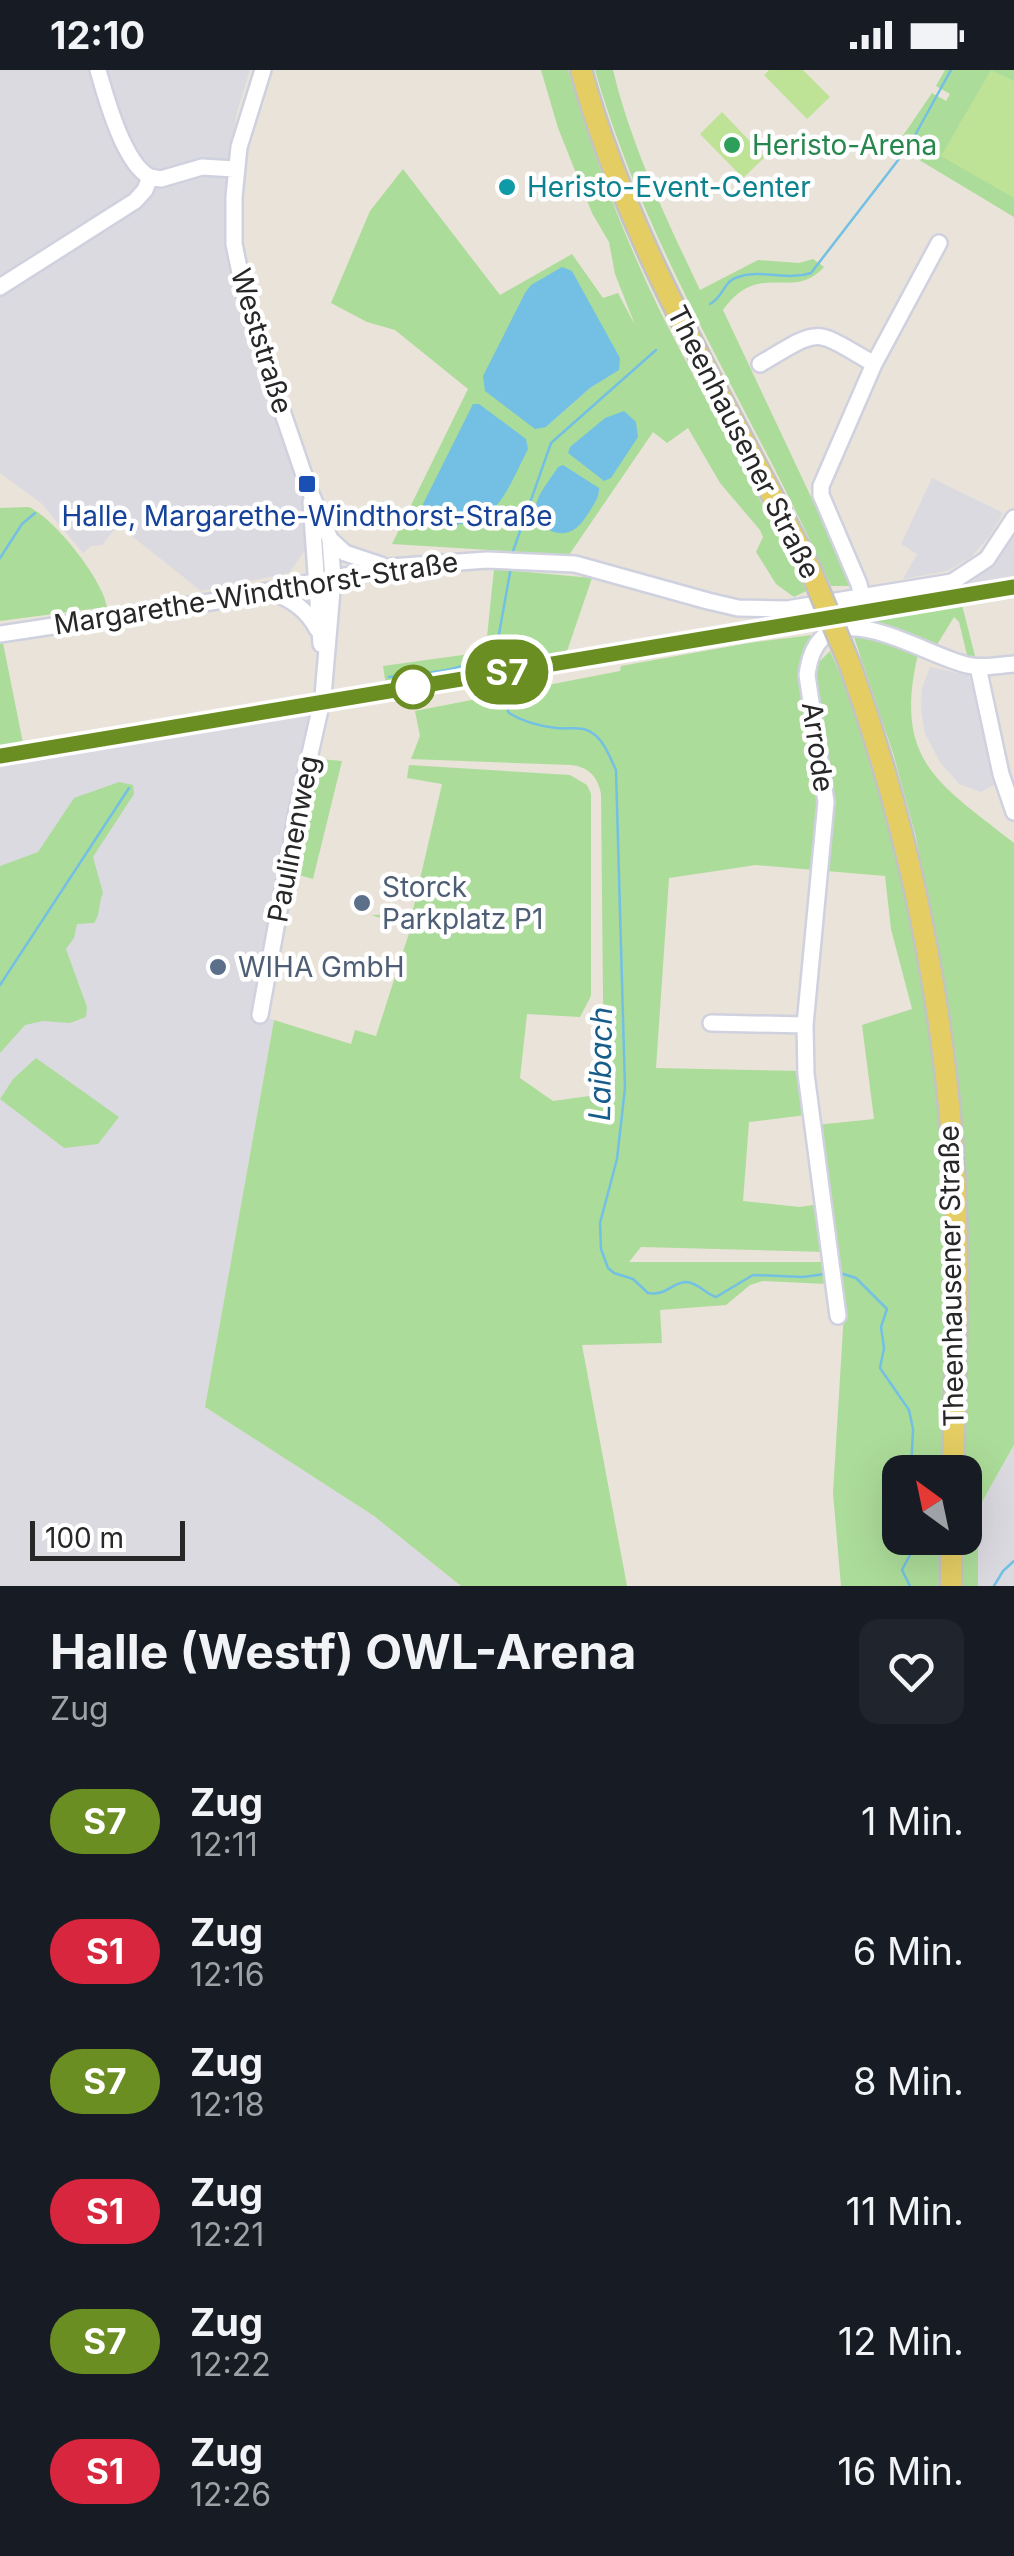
<!DOCTYPE html>
<html lang="de">
<head>
<meta charset="utf-8">
<style>
  body { margin:0; font-family:Inter,sans-serif; background:#20242c; color:#f1f3f6; height:100vh; display:flex; flex-direction:column; font-size:38px; white-space:nowrap }
  * { box-sizing:border-box; margin:0 }
  p { font-size:32px; color:#9ea1a6 }
  .icon { flex:none; width:55px; height:55px; fill:none; stroke:currentColor; stroke-width:2; stroke-linecap:round; stroke-linejoin:round }
  .map { position:relative; height:1516px; overflow:hidden }
  .sheet { display:flex; flex-direction:column; background:#171b24; flex:1 }
  .sheet>* { flex:none }
  .badge { padding:0 20px; border-radius:32px; font-size:35px; line-height:65px }
  .needle { width:65px; rotate:327deg }
  .fabs { position:absolute; left:882px; top:1385px; display:grid; gap:20px }
  .fabs a { display:grid; place-items:center; width:100px; height:100px; border-radius:20px; background:#171b24; box-shadow:0 10px 40px #0002; font-size:50px }
  .scale { position:absolute; left:30px; bottom:25px; width:155px; box-sizing:border-box; padding-left:10px; border:5px solid #272727; border-top:0; font-size:28px; line-height:35px; white-space:nowrap; color:#272727; -webkit-text-stroke:8px #fff; paint-order:stroke }
  .map>.badge { position:absolute; translate:-50% -50%; box-shadow:0 0 0 5px #fff }
  .round { display:grid; place-items:center; flex:none; width:105px; height:105px; border-radius:20px; background:#20242c }
  .head { display:flex; align-items:center; justify-content:space-between; height:170px; padding:0 50px }
  h1 { font-size:48px; font-weight:700; line-height:75px }
  ul { padding:0; list-style:none }
  li { display:flex; align-items:center; gap:30px; height:130px; padding:0 50px }
  li div { flex:1 }
  li b { display:block; font-size:38px }
  li em { font-style:normal }
  li .badge { min-width:110px; font-weight:700; text-align:center }
  .status { display:flex; justify-content:space-between; align-items:center; height:70px; padding:0 50px; background:#171b24; direction:ltr }
  .status svg { height:28px; fill:currentColor }
  .map>svg:first-child { display:block }
  .industrial { fill:#dcdae1 }
  .green { fill:#acdc99; fill-rule:evenodd }
  .pitch { fill:#bee296 }
  .water { fill:#73c0e4 }
  .lines { fill:none; stroke-linecap:round; stroke-linejoin:round }
  .stream { stroke:#73c0e4; stroke-width:2.5 }
  .minor-casing { stroke:#cfd1df; stroke-width:20 }
  .major-casing { stroke:#c3c3c3; stroke-width:25 }
  .minor { stroke:#fff; stroke-width:15 }
  .major { stroke:#e4cd63; stroke-width:20 }
  .rail-casing { stroke:#9d9fb0; stroke-width:6 }
  .rail { stroke:#fff; stroke-width:2.5; stroke-dasharray:8; stroke-linecap:butt }
  .major-bridge-casing { stroke:#c3c3c3; stroke-width:25; stroke-linecap:butt }
  .major-bridge { stroke:#e4cd63; stroke-width:20 }
  .line-casing { stroke:#fff; stroke-width:22 }
  .line { stroke:#6b8e23; stroke-width:15 }
  .leisure-dot { fill:#2e9e5b; stroke:#fff; stroke-width:4 }
  .culture-dot { fill:#0f9aa8; stroke:#fff; stroke-width:4 }
  .transit-dot { fill:#1a4fb4; stroke:#fff; stroke-width:4 }
  .stop-dot { fill:#fff; stroke:#6b8e23; stroke-width:5 }
  .service-dot { fill:#5c6f8a; stroke:#fff; stroke-width:4 }
  .labels { text-anchor:middle; stroke-width:9; stroke-linejoin:round; paint-order:stroke }
  .leisure-label { font-size:28px; fill:#27864d; stroke:#fff; text-anchor:start }
  .culture-label { font-size:28px; fill:#0d838f; stroke:#fff; text-anchor:start }
  .street-label { font-size:28px; fill:#272727; stroke:#fff }
  .transit-label { font-size:28px; fill:#164399; stroke:#fff }
  .service-label { font-size:28px; fill:#4e5e75; stroke:#fff; text-anchor:start }
  .water-label { font-size:30px; font-style:italic; fill:#175d8b; stroke:#fff }
</style>
</head>
<body>
<div class="status"><b>12:10</b><svg viewBox="0 0 49 12"><path d="M0 12V9h3v3zM5 12V6h3v6zM10 12V3h3v9zM15 12V0h3v12zM26 1h20v11H26zM47 4h2v5h-2z"/></svg></div>
<div class="map">
<svg width="1014" height="1516" viewBox="0 0 1014 1516">
  <rect width="100%" height="100%" fill="#e9e3d9"/>
  <path class="industrial" d="M0,0H250L237,42L227,100L229,179L245,249L306,433L309,456L306,479L289,503L201,521L118,455L102,475L91,476L83,483L41,433L0,403Z
    M932,408L1003,443L988,468L971,487L947,501L903,509L917,484L901,474Z
    M1014,463V512L959,522L960,516L994,493Z
    M930,597L968,605L981,638L996,714L981,722L959,714L940,692L925,664L921,639L922,618Z
    M313,640L277,802L251,942L274,950L205,1337L374,1446L461,1516H0V692Z
    M1014,1376V1516H978V1439Z"/>
  <path class="green" d="M541,0H568C592,83 623,165 661,243C708,336 761,427 806,521L794,527L776,514L756,482L763,467L760,460L720,413L688,358L667,373L653,362L569,485L392,474L468,319L395,260L367,252L331,233L370,141L403,99L500,225L572,184L603,228L618,223L635,255L615,204L609,172L592,143L558,58ZM572,202L618,300L590,318L546,357Z
    M595,0H613C632,78 666,148 700,220L758,190L799,193L813,189L824,197C792,233 760,188 723,240L853,516H831C753,341 648,185 595,0Z
    M945,0H1014V147L916,88L900,74V70L932,23L946,31L950,24L936,16Z
    M29,437C55,449 103,510 107,537L0,551V438Z
    M494,499L592,508L565,587L386,615L383,596L470,584L478,581L487,567Z
    M961,531L976,590L968,589L959,552L954,547L935,578L871,554L845,549Z
    M812,565L814,569L807,586L819,592L830,581C901,738 933,934 943,1106C949,1204 944,1304 941,1402H900V1468H940L939,1516H841L833,1423L844,1242L816,1055L874,1049L862,955L912,939L891,859L885,806L756,795L669,808L656,998L803,1001L806,1045L749,1052L743,1131L800,1137L820,1134L826,1182L641,1177L629,1192H826L827,1214L763,1211L750,1215L726,1235L660,1240L662,1273L582,1275L627,1516H461L374,1446L205,1337L274,950L351,974L355,960L376,966L411,857L371,845L412,844L442,714L407,708L409,695L570,705L587,715L591,724V926L580,947L527,944L520,1008L553,1031L604,1024L601,724C598,707 589,697 571,695L411,689L420,666L415,641L620,601L621,596L749,573Z
    M854,567H872L918,584C893,691 938,713 1014,773V1375L978,1439V1516H962L967,1193L956,985L916,767L893,683Z
    M2,568L24,678L0,682V569Z
    M320,689L342,691L313,809L292,803L313,692Z
    M119,712L133,715L134,724L93,787L103,823C98,834 101,844 94,853L77,854L74,868L66,879L87,937L86,947L70,953L43,951L25,955L0,983V796L38,782L74,728Z
    M36,988L119,1047L98,1074L64,1078L0,1029L13,1009Z"/>
  <path class="pitch" d="M769,0H803L830,27L807,49L764,5Z
    M991,0L1014,11V128L941,86Z
    M722,42L765,87L743,108L700,64Z"/>
  <path class="water" d="M562,197L572,201L620,288L619,300L590,318L546,357L535,359L485,321L483,306L525,223L531,215Z
    M473,334H479L526,369L528,379C518,398 507,427 491,441C477,454 446,459 429,453L422,436Z
    M624,341L636,352L638,367L611,408L604,411L568,383L570,377L605,348Z
    M563,395L599,418C599,427 596,431 591,439C585,448 580,458 569,462C550,468 530,450 537,431C541,420 551,408 558,397Z"/>
  <g class="lines">
    <path class="stream" d="M710,234C724,227 723,211 738,207C762,199 788,211 811,203L909,76L951,0
      M512,484L551,373L656,280
      M0,488L22,454L35,443
      M389,607C431,601 476,606 499,565
      M501,614L499,564L511,497
      M503,628L509,643C523,652 539,656 556,658C570,660 582,654 595,665C605,673 610,688 616,700L625,1018L617,1089L600,1153L601,1179L608,1198L614,1203L633,1209L648,1223C668,1226 671,1212 687,1212C698,1213 706,1224 716,1227L753,1205L803,1207L825,1204
      M149,655L300,631
      M0,915L129,718
      M840,1203L856,1208L887,1239L881,1257L884,1278L880,1298L909,1340L913,1359L911,1402
      M910,1516L902,1500L911,1483L913,1468
      M994,1516L1003,1501L1014,1491"/>
    <g class="minor-casing">
      <path id="minor" d="M98,0C106,28 124,94 150,107
        M150,107L161,109L202,97L235,99
        M0,217L135,131L145,120L150,107
        M760,294C822,257 812,258 874,294
        M311,432L321,574
        M331,470L345,483L381,495
        M270,522C290,528 307,539 317,559
        M862,527L859,514L821,425V416L874,294L939,173
        M0,564L217,531L390,497L487,490L575,494L708,531L738,538L787,539L952,512L987,489L1014,448
        M978,597L1001,704L1014,742
        M260,945L297,742L323,626L333,509L330,469L307,414L261,279L245,227L234,174V127L239,77L263,0
        M711,953L805,955
        M838,1246L806,1004L805,955L826,732L807,605C819,512 917,583 967,595C982,599 999,595 1014,594"/>
    </g>
    <g class="major-casing">
      <path id="major" d="M581,0C629,177 729,336 810,499
        M850,595C905,748 939,907 952,1069C961,1180 955,1291 953,1402
        M951,1516V1468"/>
    </g>
    <use href="#minor" class="minor"/>
    <use href="#major" class="major"/>
    <g class="rail-casing">
      <path id="rail" d="M0,687L1014,517"/>
    </g>
    <use href="#rail" class="rail"/>
    <g class="major-bridge-casing">
      <path id="major-bridge" d="M810,499L850,595"/>
    </g>
    <use href="#major-bridge" class="major-bridge"/>
  </g>
  <g class="lines">
    <g class="line-casing">
      <path id="line" d="M0,686L1014,517"/>
    </g>
    <use href="#line" class="line"/>
  </g>
  <circle class="leisure-dot" cx="732" cy="75" r="10"/>
  <circle class="culture-dot" cx="507" cy="117" r="10"/>
  <rect class="transit-dot" x="297" y="404" width="20" height="20" rx="5"/>
  <circle class="stop-dot" cx="413" cy="617" r="20"/>
  <g class="service-dot">
    <circle cx="362" cy="833" r="10"/>
    <circle cx="218" cy="897" r="10"/>
  </g>
  <g class="labels">
    <g class="leisure-label">
      <text x="752" y="85">Heristo-Arena</text>
    </g>
    <g class="culture-label">
      <text x="527" y="127">Heristo-Event-Center</text>
    </g>
    <g class="street-label">
      <text transform="translate(262 271) rotate(73)" y="10">Weststraße</text>
      <text transform="translate(744 372) rotate(63)" y="10">Theenhausener Straße</text>
      <text transform="translate(256 523) rotate(-9)" y="10">Margarethe-Windthorst-Straße</text>
      <text transform="translate(818 677) rotate(82)" y="10">Arrode</text>
      <text transform="translate(293 769) rotate(-79)" y="10">Paulinenweg</text>
      <text transform="translate(951 1206) rotate(-91)" y="10">Theenhausener Straße</text>
    </g>
    <g class="transit-label">
      <text x="307" y="456">Halle, Margarethe-Windthorst-Straße</text>
    </g>
    <g class="service-label">
      <text x="382" y="827">Storck<tspan x="382" dy="32">Parkplatz P1</tspan></text>
      <text x="238" y="907">WIHA GmbH</text>
    </g>
    <g class="water-label">
      <text transform="translate(601 994) rotate(-89)" y="10">Laibach</text>
    </g>
  </g>
</svg>
<div class="fabs">
<a><svg class="needle" viewBox="-14 -14 28 28"><path d="M0-13l5 13h-10z" fill="#e53935"/><path d="M0 13l5-13h-10z" fill="#9ea1a6"/></svg></a>
</div>
<div class="scale">100 m</div>
<b class="badge" style="left:507px;top:602px;background:#6b8e23;color:#fff">S7</b>
</div>
<section class="sheet">
<div class="head"><div><h1>Halle (Westf) OWL-Arena</h1><p>Zug</p></div><a class="round"><svg class="icon" aria-label="heart" viewBox="0 0 24 24"><path d="M12 20l-8-8c-3-5 5-10 8-4 3-6 11-1 8 4z"/></svg></a></div>
<ul>
<li><span class="badge" style="background:#6b8e23;color:#fff">S7</span><div><b>Zug</b><p>12:11</p></div><em>1 Min.</em></li>
<li><span class="badge" style="background:#d7263d;color:#fff">S1</span><div><b>Zug</b><p>12:16</p></div><em>6 Min.</em></li>
<li><span class="badge" style="background:#6b8e23;color:#fff">S7</span><div><b>Zug</b><p>12:18</p></div><em>8 Min.</em></li>
<li><span class="badge" style="background:#d7263d;color:#fff">S1</span><div><b>Zug</b><p>12:21</p></div><em>11 Min.</em></li>
<li><span class="badge" style="background:#6b8e23;color:#fff">S7</span><div><b>Zug</b><p>12:22</p></div><em>12 Min.</em></li>
<li><span class="badge" style="background:#d7263d;color:#fff">S1</span><div><b>Zug</b><p>12:26</p></div><em>16 Min.</em></li>
</ul>
</section>
</body>
</html>
